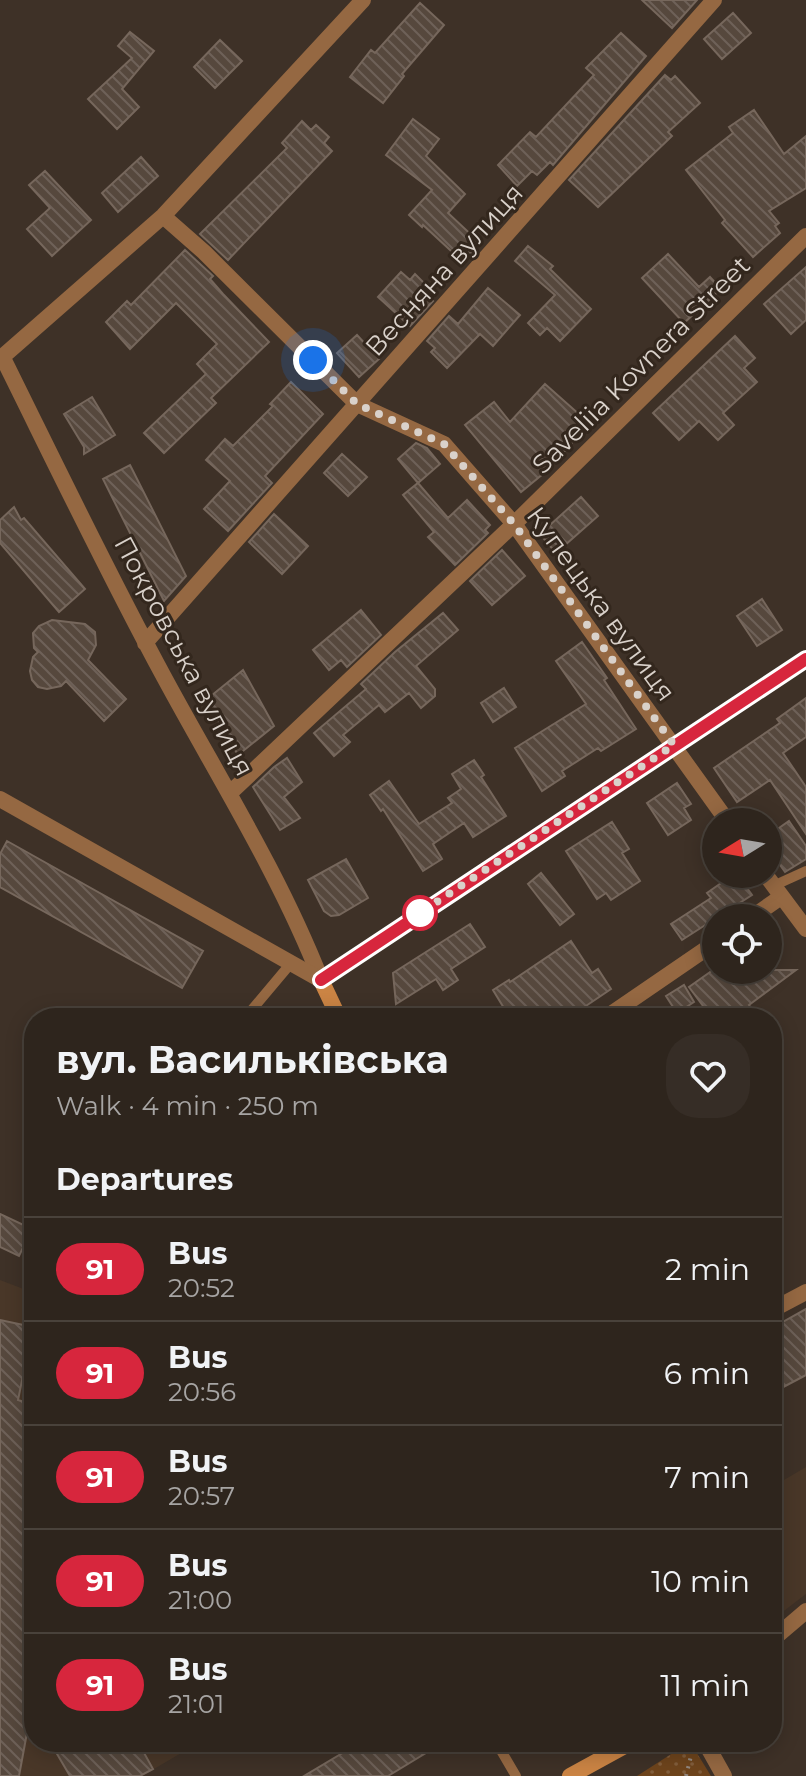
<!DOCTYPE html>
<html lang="en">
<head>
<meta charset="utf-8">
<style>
  body { margin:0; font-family:Montserrat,sans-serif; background:#362d26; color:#f1f3f6; height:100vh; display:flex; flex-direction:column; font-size:30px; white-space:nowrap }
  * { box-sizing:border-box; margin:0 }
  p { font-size:26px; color:#a7a5a4 }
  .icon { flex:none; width:44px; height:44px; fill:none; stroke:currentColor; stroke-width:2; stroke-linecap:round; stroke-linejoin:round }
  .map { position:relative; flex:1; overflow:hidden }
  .panel { position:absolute; left:24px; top:1008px; width:758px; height:744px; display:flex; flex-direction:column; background:#2e251d; border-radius:32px; box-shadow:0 4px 20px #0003,0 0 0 2px #49423b }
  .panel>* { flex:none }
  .badge { padding:0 16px; border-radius:26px; font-size:28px; line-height:52px }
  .needle { width:52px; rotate:259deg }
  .controls { position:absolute; left:702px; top:808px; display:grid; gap:16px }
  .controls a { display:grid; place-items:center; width:80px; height:80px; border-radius:50%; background:#2e251d; box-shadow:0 4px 20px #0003,0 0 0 2px #49423b; font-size:40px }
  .you { position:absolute; width:40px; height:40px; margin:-20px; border:6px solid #fff; border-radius:50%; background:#1a73e8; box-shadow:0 0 0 12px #1a73e833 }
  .map>.badge { position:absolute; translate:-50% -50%; box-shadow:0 0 0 4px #fff }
  h2 { padding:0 32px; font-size:30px; line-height:72px }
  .round { display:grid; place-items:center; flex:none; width:84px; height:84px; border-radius:32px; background:#362d26 }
  .overview { display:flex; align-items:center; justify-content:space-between; height:136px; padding:0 32px }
  h1 { font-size:38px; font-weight:700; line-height:60px }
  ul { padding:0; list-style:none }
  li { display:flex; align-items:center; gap:24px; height:104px; padding:0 32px; border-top:2px solid #49423b }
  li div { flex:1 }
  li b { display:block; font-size:30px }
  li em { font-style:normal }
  li .badge { min-width:88px; font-weight:700; text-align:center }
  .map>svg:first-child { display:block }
  .built { fill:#493728 }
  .park { fill:url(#park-dots) }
  .building { fill:url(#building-back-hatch); stroke:#76675c; stroke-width:2 }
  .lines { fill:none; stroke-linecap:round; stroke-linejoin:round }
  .path { stroke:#92877f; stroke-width:4; stroke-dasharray:2 6; stroke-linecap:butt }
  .service { stroke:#956842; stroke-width:10 }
  .minor { stroke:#956842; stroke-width:16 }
  .tertiary { stroke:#956842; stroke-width:16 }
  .secondary { stroke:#cb8444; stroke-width:16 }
  .line-casing { stroke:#fff; stroke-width:18 }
  .line { stroke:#d7263d; stroke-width:12 }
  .walk { stroke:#d9d1ca; stroke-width:8; stroke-dasharray:0 14.4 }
  .stop-dot { fill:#fff; stroke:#d7263d; stroke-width:4 }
  .labels { text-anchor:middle; stroke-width:6; stroke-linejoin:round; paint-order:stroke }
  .street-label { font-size:26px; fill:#d9d1ca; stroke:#33271d }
</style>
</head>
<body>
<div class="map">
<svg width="806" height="1776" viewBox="0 0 806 1776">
  <defs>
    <pattern id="park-dots" width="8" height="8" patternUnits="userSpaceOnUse" patternTransform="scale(2)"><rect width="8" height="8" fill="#6e441c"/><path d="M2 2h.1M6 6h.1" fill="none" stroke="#825e3c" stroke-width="1.8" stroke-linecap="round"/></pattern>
    <pattern id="building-back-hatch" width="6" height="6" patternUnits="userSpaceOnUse" patternTransform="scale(2)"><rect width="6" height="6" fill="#56483d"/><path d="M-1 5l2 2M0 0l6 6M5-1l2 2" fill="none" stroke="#6e6158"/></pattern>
  </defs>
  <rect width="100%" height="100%" fill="#3e3127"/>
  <path class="built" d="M0,1280L34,1293V1742H200L142,1776H0Z
    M806,1467V1594L772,1620V1487Z"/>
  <path class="park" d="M690,1742L711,1776H637Z"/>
  <path class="building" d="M642,0H697L672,28Z
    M420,3L444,25L402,74L404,76L383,103L350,77L371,50L375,53Z
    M733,13L751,33L722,59L704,39Z
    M130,32L154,51L122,89L139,107L117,129L88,99L132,58L118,46Z
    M621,33L646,56L553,165L550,162L537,175L532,171L517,186L498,165L530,132L536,137L594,75L586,68Z
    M220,40L242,61L215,88L194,67Z
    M665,75L671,80L675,76L700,103L668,132L672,136L598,207L569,180Z
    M754,110L784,154L806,136V188L769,211L779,223L775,226L780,233L753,257L722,223L725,220L686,170L733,133L729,127Z
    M413,119L439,139L426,156L465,194L448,213L480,243L463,262L423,225L422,227L409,215L432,190L386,155Z
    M302,121L311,130L316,125L329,137L324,143L332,151L228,260L200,234L287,148L282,143Z
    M141,157L158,176L118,212L102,193Z
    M45,171L91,220L52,256L27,229L50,208L29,185Z
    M528,246L553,266L550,269L591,309L560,341L547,328L540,335L528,323L555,295L515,261Z
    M185,250L213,276L210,279L223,294L269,342L211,398L216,403L164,453L144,433L206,374L197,364L217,344L176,303L130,349L106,322L127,301L131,305Z
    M668,254L699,287L710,277L721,289L684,323L642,278Z
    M806,267V320L791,334L764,304Z
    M401,272L410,280L415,274L427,286L422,291L433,301L410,326L378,297Z
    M488,288L520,315L493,346L480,334L447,368L431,352L435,348L427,341L449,316L458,324Z
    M357,335L379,359L359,377L337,353Z
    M735,336L755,358L744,368L757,382L723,413L734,425L718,440L699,421L679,440L653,413Z
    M291,382L323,414L265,476L272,483L228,531L204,509L230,481L206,460L225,439L233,446L273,406L270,404Z
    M545,384L589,423L549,469L521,492L465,425L494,402L510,422Z
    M92,397L115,435L84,454V447L64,414Z
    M416,443L427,448L440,464L418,483L398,459Z
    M342,454L367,477L348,496L324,473Z
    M130,465L186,576L164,601L103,479Z
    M418,483L448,518L467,500L490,525L485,530L488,533L455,565L428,537L434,532L403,495Z
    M581,497L598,516L556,553L540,534Z
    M14,507L21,520L24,518L85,589L59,612L0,543V520Z
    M274,514L308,546L282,574L249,542Z
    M502,550L525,576L492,605L470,581Z
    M762,599L782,630L757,646L737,616Z
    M361,610L381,635L347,667L341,660L329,670L313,650Z
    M443,613L458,630L416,666L435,689V696L421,708L409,693L385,712L379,705L343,735L350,742L334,756L314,733L366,689L361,684L395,652Z
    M52,620L85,624L95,632L96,645L88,660L126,699L104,721L66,681L61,686L47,689L38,687L32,680L30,671L33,657L38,652L34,648L33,633L39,626Z
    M582,642L607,678L604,680L636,729L601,751L598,748L562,771L565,776L542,791L515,748L586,704L556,661Z
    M243,670L274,726L238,755L206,700Z
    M504,688L516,707L493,722L481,703Z
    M806,698V737L783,753L806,787V834L770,780L737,802L714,768L780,723L777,719Z
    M287,758L302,782L284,797L300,818L280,830L253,787L274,767Z
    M474,760L484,775L481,777L506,816L473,837L464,823L433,844L442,859L423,871L383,809L381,811L370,795L389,781L419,824L452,803L448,798L461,789L452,774Z
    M677,783L691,804L684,808L691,820L668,835L647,803Z
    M789,821L806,846V859L785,872L770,851L779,844L772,833Z
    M612,822L629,849L622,853L640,881L611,900L606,893L597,899L566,851Z
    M7,841L203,951L182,988L0,887V854Z
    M346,859L368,898L339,915L331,916L324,911L308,880Z
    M541,873L574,914L560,925L528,884Z
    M734,874H737L752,895L682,940L671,924L711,898L707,893Z
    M470,924L485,947L451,969L458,980L443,990L436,979L396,1004L393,973Z
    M571,941L592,973L598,969L611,989L568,1018H510L493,990L509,980L510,982Z
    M713,970H796L749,1005L758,1018H712L689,987Z
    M684,985L694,1002L677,1013L666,996Z
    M0,1214L32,1229L19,1256L0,1247Z
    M806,1309V1375L772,1393V1328Z
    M0,1320L33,1327L18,1400L34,1405V1695L19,1776H0Z
    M50,1742H138L153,1769L140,1776H70Z
    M361,1742H444L388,1776H304Z"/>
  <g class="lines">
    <path class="path" d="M686,1776L691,1756"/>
    <path class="service" d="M773,886L806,871
      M245,1018L292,962
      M496,1742L516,1776"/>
    <path class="minor" d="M163,216L204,252L357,404L444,444L514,524L728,822
      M2,356C55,463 107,572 164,677C218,777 279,873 321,980
      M0,359L163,216L363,0
      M145,643L714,0
      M230,793L514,524L806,236
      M765,874L806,929
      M751,918L781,897
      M605,1018L716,942
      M772,1310L806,1292
      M772,1640L806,1611
      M705,1742L724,1776"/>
    <path class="tertiary" d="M0,799L321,980"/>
    <path class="secondary" d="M339,1018L321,980L806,659
      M570,1776L632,1742"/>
  </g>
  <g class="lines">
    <g class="line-casing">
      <path id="line" d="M321,980L806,659"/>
    </g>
    <use href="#line" class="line"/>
    <path class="walk" d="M313,360L357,404L444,444L514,524L674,745L420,913"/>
  </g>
  <circle class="stop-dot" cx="420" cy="913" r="16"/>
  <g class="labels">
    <g class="street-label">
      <text transform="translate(444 270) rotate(-48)" y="9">Весняна вулиця</text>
      <text transform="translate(641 365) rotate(-45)" y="9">Saveliia Kovnera Street</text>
      <text transform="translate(601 604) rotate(54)" y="9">Купецька вулиця</text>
      <text transform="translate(184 656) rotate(62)" y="9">Покровська вулиця</text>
    </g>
  </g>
</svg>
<div class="controls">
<a><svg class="needle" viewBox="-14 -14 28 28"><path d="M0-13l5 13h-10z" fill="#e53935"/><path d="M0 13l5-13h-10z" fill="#a7a5a4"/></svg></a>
<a><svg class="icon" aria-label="locate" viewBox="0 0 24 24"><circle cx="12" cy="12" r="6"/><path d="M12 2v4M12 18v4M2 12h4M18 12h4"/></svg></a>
</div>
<div class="you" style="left:313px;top:360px"></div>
<section class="panel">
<div class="overview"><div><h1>вул. Васильківська</h1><p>Walk · 4 min · 250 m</p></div><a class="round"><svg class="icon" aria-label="heart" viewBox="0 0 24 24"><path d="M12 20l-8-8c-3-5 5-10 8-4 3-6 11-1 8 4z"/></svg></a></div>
<h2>Departures</h2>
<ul>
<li><span class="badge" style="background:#d7263d;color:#fff">91</span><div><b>Bus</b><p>20:52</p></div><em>2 min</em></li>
<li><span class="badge" style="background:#d7263d;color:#fff">91</span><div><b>Bus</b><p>20:56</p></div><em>6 min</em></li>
<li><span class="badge" style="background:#d7263d;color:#fff">91</span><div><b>Bus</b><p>20:57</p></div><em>7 min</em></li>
<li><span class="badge" style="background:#d7263d;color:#fff">91</span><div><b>Bus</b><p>21:00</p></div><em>10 min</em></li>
<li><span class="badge" style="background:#d7263d;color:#fff">91</span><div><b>Bus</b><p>21:01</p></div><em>11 min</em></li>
</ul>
</section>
</div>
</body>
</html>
